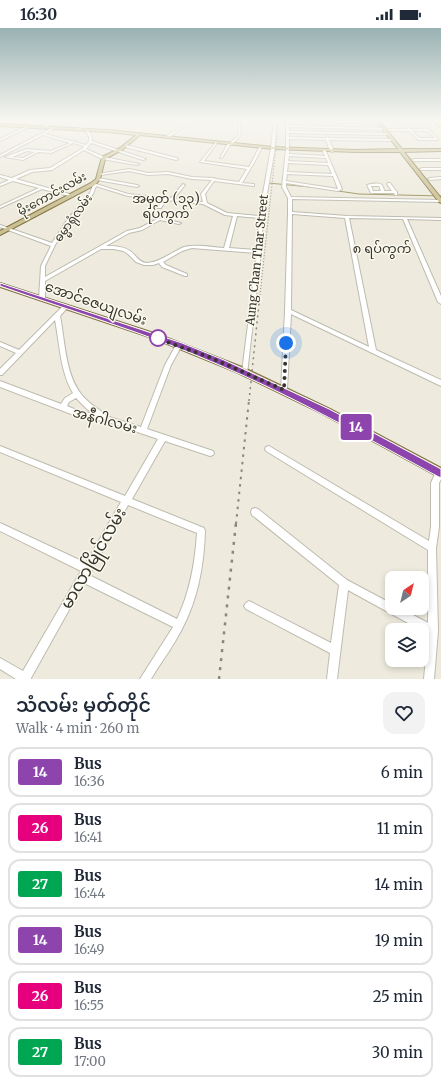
<!DOCTYPE html>
<html lang="en">
<head>
<meta charset="utf-8">
<style>
  body { margin:0; font-family:Merriweather,"Noto Sans Myanmar",serif; background:#f2f2f3; color:#1f2937; height:100vh; display:flex; flex-direction:column; font-size:15px; white-space:nowrap }
  * { box-sizing:border-box; margin:0 }
  p { font-size:13px; color:#747a83 }
  .icon { flex:none; width:22px; height:22px; fill:none; stroke:currentColor; stroke-width:2; stroke-linecap:round; stroke-linejoin:round }
  .map { position:relative; height:651px; overflow:hidden }
  .panel { display:flex; flex-direction:column; background:#fff; flex:1 }
  .panel>* { flex:none }
  .badge { padding:0 8px; border-radius:3px; font-size:14px; line-height:26px }
  .needle { width:26px; rotate:35deg }
  .tools { position:absolute; left:385px; top:543px; display:grid; gap:8px }
  .tools a { display:grid; place-items:center; width:44px; height:44px; border-radius:8px; background:#fff; box-shadow:0 2px 6px #0003; font-size:20px }
  .you { position:absolute; width:20px; height:20px; margin:-10px; border:3px solid #fff; border-radius:50%; background:#1a73e8; box-shadow:0 0 0 6px #1a73e833 }
  .map>.badge { position:absolute; translate:-50% -50%; box-shadow:0 0 0 2px #fff }
  .round { display:grid; place-items:center; flex:none; width:42px; height:42px; border-radius:12px; background:#f2f2f3 }
  .summary { display:flex; align-items:center; justify-content:space-between; height:68px; padding:0 16px }
  h1 { font-size:19px; font-weight:600; line-height:30px }
  ul { padding:0; list-style:none }
  li { display:flex; align-items:center; gap:12px; height:50px; margin:0 8px 6px; padding:0 8px; border:2px solid #e0e1e3; border-radius:12px }
  li div { flex:1 }
  li b { display:block; font-size:15px }
  li em { font-style:normal }
  li .badge { min-width:44px; font-weight:700; text-align:center }
  .status { display:flex; justify-content:space-between; align-items:center; height:28px; padding:0 20px; background:#fff; direction:ltr }
  .status svg { height:11px; fill:currentColor }
  .map>svg:first-child { display:block }
  .lines { fill:none; stroke-linecap:round; stroke-linejoin:round }
  .stream { stroke:#988b54; stroke-width:1 }
  .minor-casing { stroke:#bebbaf; stroke-width:2 }
  .major-casing { stroke:#807441; stroke-width:2 }
  .minor { fill:#fff; fill-rule:evenodd }
  .major { fill:#cbc093; fill-rule:evenodd }
  .rail-far3 { stroke:#89877f; stroke-width:1; stroke-dasharray:1 2; stroke-linecap:butt }
  .rail-far2 { stroke:#89877f; stroke-width:1.5; stroke-dasharray:2 4; stroke-linecap:butt }
  .rail-far1 { stroke:#89877f; stroke-width:2; stroke-dasharray:2.5 5; stroke-linecap:butt }
  .rail { stroke:#89877f; stroke-width:2.5; stroke-dasharray:3 6; stroke-linecap:butt }
  .line { fill:#8e44ad; stroke:#fff }
  .walk { stroke:#35342f; stroke-width:4; stroke-dasharray:0 7.2 }
  .stop-dot { fill:#fff; stroke:#8e44ad; stroke-width:2 }
  .labels { text-anchor:middle; stroke-width:3; stroke-linejoin:round; paint-order:stroke }
  .far-street-label { font-size:12px; fill:#35342f; stroke:#fbf8ec }
  .far-quarter-label { font-size:13px; fill:#35342f; stroke:#fbf8ec }
  .street-label { font-size:14px; fill:#35342f; stroke:#fbf8ec }
  .near-street-label { font-size:17px; fill:#35342f; stroke:#fbf8ec }
</style>
</head>
<body>
<div class="status"><b>16:30</b><svg viewBox="0 0 49 12"><path d="M0 12V9h3v3zM5 12V6h3v6zM10 12V3h3v9zM15 12V0h3v12zM26 1h20v11H26zM47 4h2v5h-2z"/></svg></div>
<div class="map">
<svg width="441" height="651" viewBox="0 0 441 651">
  <rect width="100%" height="100%" fill="#eeebde"/>
  <g class="lines">
    <path class="stream" d="M432,92L441,100
      M268,155L310,159
      M338,163L359,166L441,168"/>
    <g class="minor-casing">
      <path id="minor" d="M55,92H58L42,101L40,100Z
        M92,92H95L77,103L75,102Z
        M181,92H187V97L168,110H166V108L185,96V93Z
        M241,92H243L240,96L241,107L232,117H230L222,130H220L228,115H230L239,107L238,96Z
        M274,92H276L275,120L263,189L261,224L247,346H243L242,344L257,225L192,220L182,223L163,234L166,237L187,246V248H185L162,239L159,235L153,237H144L136,234L128,226L123,223L114,221H101L45,253V271L44,272H40L39,271L41,238L51,218L0,199V197L52,215L67,192L90,165L93,157L91,156L93,155L128,166L163,170L165,169L171,170L183,156L185,157L174,171L203,174L201,166L212,152L192,151L168,146L148,147L129,143L100,147L98,146L129,141L148,145L168,144L192,149L214,150L216,151L239,154L247,141L200,134L216,114L217,115L204,133L249,139L260,118L262,119L255,133L242,155L254,156V158L214,153L205,166L207,175L227,185L259,188L271,120ZM96,158L128,168L162,172L159,178H152V180H161L166,172L203,176L225,187L233,188L224,220C212,219 196,216 184,219C172,224 161,234 147,235C139,235 136,227 130,223C123,218 114,218 106,218L129,205L142,202L160,192L179,196L181,195L159,190L140,200L127,203L45,249V238L55,217L70,194L93,166ZM237,188L259,190L257,222L229,220Z
        M286,92H288L289,97L384,100L385,101L384,102L289,99V103L386,105L387,106L386,107L289,105V109L326,110L327,108L329,110L392,111L393,112L392,113L329,112L334,123L332,124L330,123L326,112L289,111V126L325,128L322,122L325,121L342,161L338,163L286,155V159L291,169L441,172V174L292,171V184L347,188L441,190V192L407,191L441,268V276L438,274L403,191L349,190L376,322L441,352V358L291,286L287,362L286,364L284,365L282,364L281,362L285,283L288,185V170L282,159L286,121ZM289,128L326,130L328,135L288,133ZM288,135L328,137L332,146L287,144ZM287,146L333,148L338,161L286,153ZM292,186L345,190L369,319L291,282Z
        M295,92L379,94L380,95L379,96L296,93Z
        M400,92H402L411,101H426L417,92H419L438,111L437,112H418L409,103H388L389,101H408ZM412,103H427L435,110H419Z
        M27,98L29,99L0,113V111Z
        M52,100L53,102L45,106L86,117L89,113V109L86,102L88,101L92,109V113L146,131L143,132L91,115L86,121L104,129L139,136L137,137L102,131L84,122L52,142L32,144L16,151L73,167V169L42,161L0,180V178L39,160L13,153L0,158V156L9,152L0,149V147L12,150L30,142L50,140L83,120L84,118L73,115L51,125L38,124L23,132L5,129L27,121L51,123L70,115L43,107L0,129V127ZM27,123L35,124L23,130L12,129Z
        M126,117L177,130L178,131L176,132L125,119Z
        M414,131H441V133H413L412,132Z
        M422,140H441V142H421L420,141Z
        M441,149V151L430,152L428,151L430,150Z
        M98,150L137,157L139,158L137,159L97,152L96,151Z
        M388,155H390L397,164V167H395L394,165H371L367,157C370,156 379,154 382,157C383,159 384,161 384,163H392L387,156ZM371,158H379L381,163H373Z
        M65,277L68,279L60,288C65,313 65,345 81,366C88,375 97,380 105,386L106,388L141,399L165,337L177,315H181L182,317L171,337L147,401L213,423L214,425L213,427L210,428L165,413L132,471L204,500L205,503C204,537 198,571 182,601C173,619 161,634 151,651H140L173,599L84,555L31,650V651H16L0,641V630L23,643L81,543L0,503V495L86,535L121,474L0,424V418L125,468L158,411L108,394L79,389L0,359V353L61,376L65,370L73,365C60,343 60,317 55,292L2,347H0V341L16,325L0,318V314L19,322L63,278ZM76,370L87,381L94,386L79,383L67,378L69,374ZM128,477L197,505C195,535 190,564 177,591L89,547L91,544Z
        M269,418L429,513L431,499V455L437,441H441V451L439,455V499L436,520L438,603L434,651H424L428,606L348,562L337,651H327L330,625L246,581L244,578L246,575L249,573L331,615L339,557L252,487L251,484L252,481L255,480L258,481L347,552L392,576V580H400L428,595V522L266,423L265,421L266,419Z"/>
    </g>
    <g class="major-casing">
      <path id="major" d="M375,92H379L402,121H441V123L404,124L441,170V175L439,174L400,124H356L273,121L140,107L122,122L105,131L100,151L95,157L0,207V203L91,155L96,151L102,129L120,120L136,107L108,104L0,98V96L108,102L273,119L356,122L398,121Z
        M0,255L160,307L242,339L330,381L441,440V450L323,386L236,344L155,311L0,259Z"/>
    </g>
    <use href="#minor" class="minor"/>
    <use href="#major" class="major"/>
    <path class="rail-far3" d="M259,276L279,92"/>
    <path class="rail-far2" d="M249,373L259,275"/>
    <path class="rail-far1" d="M236,496L249,372"/>
    <path class="rail" d="M219,651L236,495"/>
  </g>
  <linearGradient id="sky" x2="0" y2="1"><stop stop-color="#99b2b3"/><stop offset="0.5" stop-color="#f7f6f0"/><stop offset="1" stop-color="#f7f6f0" stop-opacity="0"/></linearGradient>
  <rect width="441" height="183" fill="url(#sky)"/>
  <path class="line" d="M0,255L182,315L224,332L329,381L441,441V450L437,448C365,409 293,368 217,336C146,305 71,283 0,258Z"/>
  <g class="lines">
    <path class="walk" d="M158,310L153,309L209,329L284,362L286,315"/>
  </g>
  <circle class="stop-dot" cx="158" cy="310" r="8"/>
  <g class="labels">
    <g class="far-street-label">
      <text transform="translate(52 166) rotate(-29)" y="4">မိုးကောင်းလမ်း</text>
      <text transform="translate(73 190) rotate(-54)" y="4">ဓမ္မာရုံလမ်း</text>
      <text transform="translate(257 232) rotate(-84)" y="4">Aung Chan Thar Street</text>
    </g>
    <g class="far-quarter-label">
      <text x="166" y="175">အမှတ် (၁၃)<tspan x="166" dy="15">ရပ်ကွက်</tspan></text>
      <text x="382" y="225">၈ ရပ်ကွက်</text>
    </g>
    <g class="street-label">
      <text transform="translate(96 275) rotate(19)" y="5">အောင်ဇေယျလမ်း</text>
      <text transform="translate(105 392) rotate(15)" y="5">အနီဂါလမ်း</text>
    </g>
    <g class="near-street-label">
      <text transform="translate(93 530) rotate(-60)" y="6">မာလာမြိုင်လမ်း</text>
    </g>
  </g>
</svg>
<div class="tools">
<a><svg class="needle" viewBox="-14 -14 28 28"><path d="M0-13l5 13h-10z" fill="#e53935"/><path d="M0 13l5-13h-10z" fill="#747a83"/></svg></a>
<a><svg class="icon" aria-label="layers" viewBox="0 0 24 24"><path d="M12 4l9 5-9 5-9-5zM3 14l9 5 9-5"/></svg></a>
</div>
<div class="you" style="left:286px;top:315px"></div>
<b class="badge" style="left:356px;top:399px;background:#8e44ad;color:#fff">14</b>
</div>
<section class="panel">
<div class="summary"><div><h1>သံလမ်း မှတ်တိုင်</h1><p>Walk · 4 min · 260 m</p></div><a class="round"><svg class="icon" aria-label="heart" viewBox="0 0 24 24"><path d="M12 20l-8-8c-3-5 5-10 8-4 3-6 11-1 8 4z"/></svg></a></div>
<ul>
<li><span class="badge" style="background:#8e44ad;color:#fff">14</span><div><b>Bus</b><p>16:36</p></div><em>6 min</em></li>
<li><span class="badge" style="background:#e6007e;color:#fff">26</span><div><b>Bus</b><p>16:41</p></div><em>11 min</em></li>
<li><span class="badge" style="background:#00a651;color:#fff">27</span><div><b>Bus</b><p>16:44</p></div><em>14 min</em></li>
<li><span class="badge" style="background:#8e44ad;color:#fff">14</span><div><b>Bus</b><p>16:49</p></div><em>19 min</em></li>
<li><span class="badge" style="background:#e6007e;color:#fff">26</span><div><b>Bus</b><p>16:55</p></div><em>25 min</em></li>
<li><span class="badge" style="background:#00a651;color:#fff">27</span><div><b>Bus</b><p>17:00</p></div><em>30 min</em></li>
</ul>
</section>
</body>
</html>
